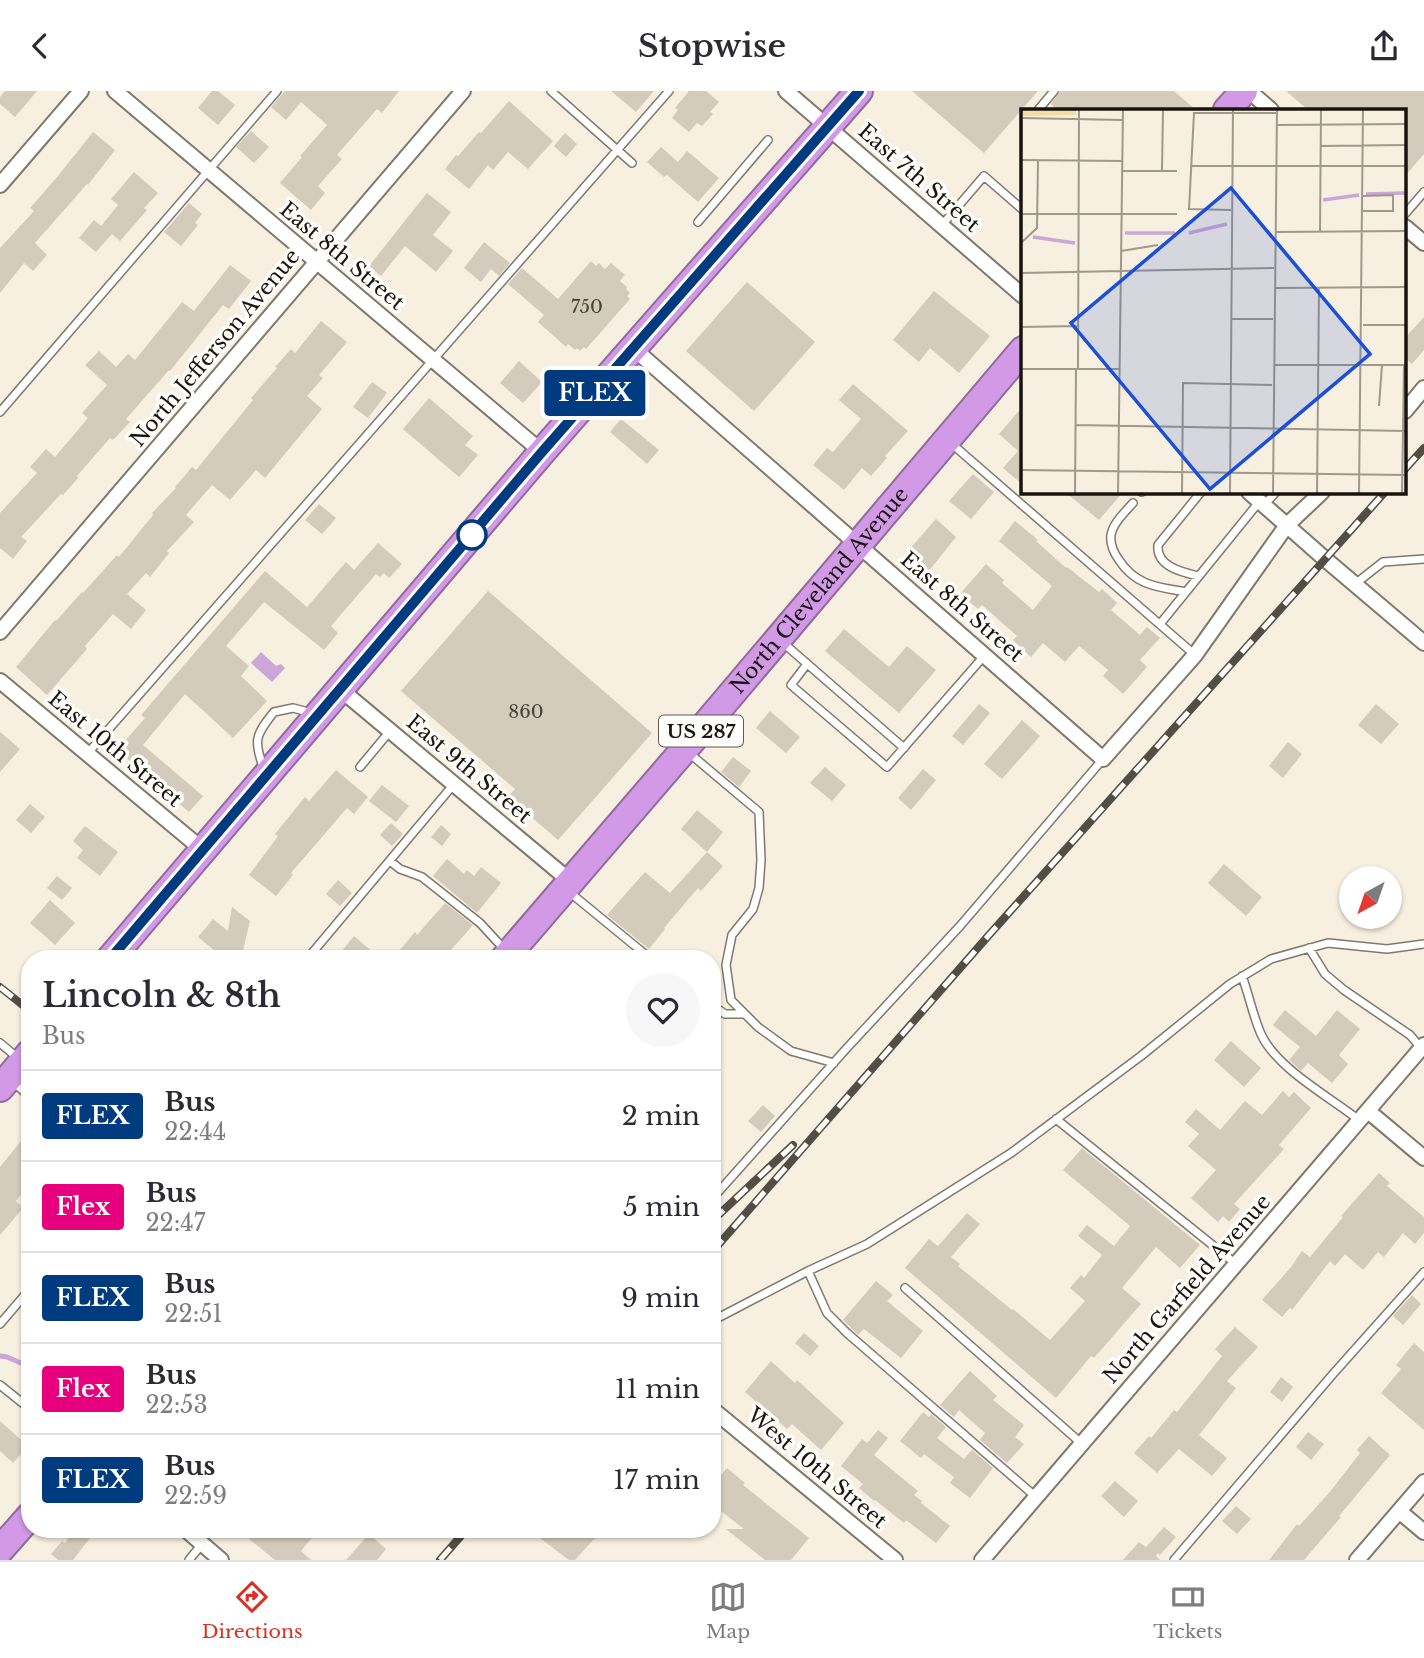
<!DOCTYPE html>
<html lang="en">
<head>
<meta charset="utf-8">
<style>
  body { margin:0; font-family:"Libre Baskerville",serif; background:#f7f7f7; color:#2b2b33; height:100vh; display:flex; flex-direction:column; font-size:26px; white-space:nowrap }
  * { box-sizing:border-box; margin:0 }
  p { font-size:23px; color:#7c7c81 }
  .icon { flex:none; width:38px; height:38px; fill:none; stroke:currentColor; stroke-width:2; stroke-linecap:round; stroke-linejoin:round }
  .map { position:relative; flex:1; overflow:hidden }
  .details { position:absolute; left:21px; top:859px; width:700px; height:588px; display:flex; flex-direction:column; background:#fff; border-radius:28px; box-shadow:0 2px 5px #0004 }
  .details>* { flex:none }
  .badge { padding:0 14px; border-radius:5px; font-size:24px; line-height:46px }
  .needle { width:46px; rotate:220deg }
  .controls { position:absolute; left:1339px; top:775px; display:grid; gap:14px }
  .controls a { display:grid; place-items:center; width:63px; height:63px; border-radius:50%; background:#fff; box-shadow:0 2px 5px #0004; font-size:35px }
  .map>.badge { position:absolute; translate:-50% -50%; box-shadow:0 0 0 4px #fff }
  .round { display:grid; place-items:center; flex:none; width:74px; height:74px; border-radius:37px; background:#f7f7f7 }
  .head { display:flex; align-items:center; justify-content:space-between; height:119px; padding:0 21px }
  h1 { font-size:33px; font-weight:600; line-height:52px }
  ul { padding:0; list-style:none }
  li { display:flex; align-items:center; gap:21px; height:91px; padding:0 21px; border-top:2px solid #e1e1e2 }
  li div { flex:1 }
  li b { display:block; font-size:26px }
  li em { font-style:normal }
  li .badge { min-width:77px; font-weight:700; text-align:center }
  header { display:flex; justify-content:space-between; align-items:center; height:91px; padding:0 21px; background:#fff; font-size:32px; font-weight:600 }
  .dock { display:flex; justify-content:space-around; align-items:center; height:98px; border-top:2px solid #e1e1e2; background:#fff; font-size:19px; color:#7c7c81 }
  .dock a { display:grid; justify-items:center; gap:4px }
  .dock .on { color:#d93025 }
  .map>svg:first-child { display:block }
  .water { fill:#caa7d8 }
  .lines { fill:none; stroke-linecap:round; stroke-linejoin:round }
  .stream { stroke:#caa7d8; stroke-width:5 }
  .building { fill:#d3ccbc }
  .lane-casing { stroke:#80796b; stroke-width:10 }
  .street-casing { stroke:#80796b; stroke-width:18 }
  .highway-casing { stroke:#906b9b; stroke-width:30 }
  .lane { stroke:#fff; stroke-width:7 }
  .street { stroke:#fff; stroke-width:14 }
  .highway { stroke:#d199e6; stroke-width:26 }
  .rail-casing { stroke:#524e46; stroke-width:8 }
  .rail { stroke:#fffdfa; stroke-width:5; stroke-dasharray:16; stroke-linecap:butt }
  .line-casing { stroke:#fff; stroke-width:16 }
  .line { stroke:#003b80; stroke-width:10 }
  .stop-dot { fill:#fff; stroke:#003b80; stroke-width:3.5 }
  .labels { text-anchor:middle; stroke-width:7; stroke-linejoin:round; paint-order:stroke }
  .number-label { font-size:18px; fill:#47433b }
  .shield { fill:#fffdfa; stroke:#5d5b56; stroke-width:2 }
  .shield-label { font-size:19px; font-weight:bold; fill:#181510 }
  .street-label { font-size:21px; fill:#181510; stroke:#fffdfa }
  .inset-river { fill:none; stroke:#caa7d8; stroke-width:3.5 }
  .inset-road { fill:none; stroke:#9e988d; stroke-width:2 }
  .view { fill:#1d4ed8; fill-opacity:0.15; stroke:#1d4ed8; stroke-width:3.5 }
  .inset-edge { fill:none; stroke:#181510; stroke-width:3.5 }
</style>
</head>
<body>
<header><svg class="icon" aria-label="back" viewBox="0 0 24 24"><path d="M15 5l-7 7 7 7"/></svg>Stopwise<svg class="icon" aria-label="share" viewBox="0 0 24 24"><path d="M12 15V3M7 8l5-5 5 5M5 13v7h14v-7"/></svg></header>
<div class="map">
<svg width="1424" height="1469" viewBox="0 0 1424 1469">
  <rect width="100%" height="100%" fill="#f7efe0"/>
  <path class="water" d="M261,561L276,575L281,573L285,577L272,591L251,572Z"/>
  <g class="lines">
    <path class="stream" d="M0,1265L7,1266L30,1276"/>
  </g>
  <path class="building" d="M5,0H37L15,26L0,13V6Z
    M212,0H218L235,14L218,34L198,17Z
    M285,0H399L382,22L377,18L337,64L342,68L318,95L325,102L311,119L280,92L302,66L300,65L327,34L301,11L286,29L271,16Z
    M611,0H654L636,21Z
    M689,0H706L719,11L710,21L713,23L702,35L697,32L689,41L672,27L678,19L675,17Z
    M912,0H1038L984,62Z
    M1060,0H1174L1196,19H1057L1051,13Z
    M1286,0H1424V63L1405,85V19H1308Z
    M509,10L553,50L528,78L508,61L493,79L488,74L469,98L445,78L456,64L458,65L479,41L481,42Z
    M251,40L269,56L254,72L236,56Z
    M93,41L115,59L88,94L87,93L35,152L47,164L33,180L24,172L0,202V157L34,120L30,117L58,85Z
    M565,42L577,53L566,66L554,55Z
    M661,56L678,71L687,60L719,87L698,111L667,84L664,86L647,71Z
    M134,81L158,102L144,117L147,119L120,150L112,143L96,161L79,147L94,129L101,135L118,114L111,108Z
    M427,102L451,121L433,144L453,160L436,181L405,155L381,185L369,175Z
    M189,112L202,123L195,132L198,134L181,155L164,141Z
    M484,151L510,172L499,185L491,178L481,191L464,177Z
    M591,170L596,175L599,172L605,178L611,172L625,184L620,190L627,196L626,198L630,202L627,205L630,208L586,258L584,256L580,260L577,257L575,259L568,253L566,256L538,231L544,224L508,193L522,177L558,208Z
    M230,174L251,190L229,218L223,214L170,280L169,279L126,328L130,331L113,349L110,347L77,385L78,387L63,404L61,403L21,446L27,450L13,468L0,457V422L37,382L30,376L46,358L55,366L88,327L82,322L107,294L85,274L99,260L116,276L128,263L135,269L182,211L194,220Z
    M747,191L815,251L754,320L686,260Z
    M934,200L990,245L959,282L930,257L919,271L893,249Z
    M1424,226V259L1412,273L1405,267V247Z
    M321,230L347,251L319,284L323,287L307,305L322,318L265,387L256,379L230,409L212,394L186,424L194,431L167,460L169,462L150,486L146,482L127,503L146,519L131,538L113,523L85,555L87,558L47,604L16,576L55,529L56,530L82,501L83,502L117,464L119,466L153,424L152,422L176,397L175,396L192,376L196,379L253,309L251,307L277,277L275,276L291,258L295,262Z
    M519,270L542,291L523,312L500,292Z
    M372,291L387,302L368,327L353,316Z
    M853,293L908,340L885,365L887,367L871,385L862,377L844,399L813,374L827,357L833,361L861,328L839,309Z
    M429,307L473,345L465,354L478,364L459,386L403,338Z
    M1023,315V394L1003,377L1018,360L999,343Z
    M621,328L659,359L647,373L610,341Z
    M973,383L994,401L971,428L949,410Z
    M1065,401H1123L1099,429Z
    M319,413L336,427L322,443L305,429Z
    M936,428L956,446L928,481L906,462Z
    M1015,430L1038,449L1036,450L1066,477L1067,476L1099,501L1102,498L1117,512L1111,519L1140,544L1147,536L1160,547L1140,569L1147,576L1123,603L1103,585L1108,579L1079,555L1065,571L1043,552L1031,566L1013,549L1017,545L982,514L978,518L960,503L986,473L1004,489L1002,492L1033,519L1052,495L999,450Z
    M378,452L402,473L389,487L384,482L380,486L376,483L331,535L338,542L324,559L264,511L226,555L249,575L241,585L267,610L233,647L185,603L143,654L203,705L189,721L117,659L145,627L141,624L265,480L307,516L346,471L354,479Z
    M488,500L652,642L558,749L508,706L515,698L401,600Z
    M844,538L889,576L907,555L936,579L899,622L825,560Z
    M979,613L990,622L963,654L952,645Z
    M1376,613L1399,633L1381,653L1358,634Z
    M770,620L800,646L786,662L756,637Z
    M1022,629L1040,645L1002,688L984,673Z
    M0,641L20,658L0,681Z
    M1288,651L1302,663L1283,687L1269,675Z
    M733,666L751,680L739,696L721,681Z
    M825,676L846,694L832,710L810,692Z
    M923,678L936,689L911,719L898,707Z
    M336,679L368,706L354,723L347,717L291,782L293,784L276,805L249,784L278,745L275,743L305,706L309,710Z
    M382,694L409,715L396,731L369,710Z
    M30,713L45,726L31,742L16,729Z
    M697,719L723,741L707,761L681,738Z
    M391,732L403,743L392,755L380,744Z
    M441,734L451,743L442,755L431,746Z
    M85,735L118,761L100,785L77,767L83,759L73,750Z
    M707,761L723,775L701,800L698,797L664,837L665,838L649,858L607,824L645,781L670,802Z
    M447,768L464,783L467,779L474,785L481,776L501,792L477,822L433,785Z
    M1224,773L1262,806L1246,825L1208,792Z
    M57,785L72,797L62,809L47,797Z
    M338,789L352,802L340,815L326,803Z
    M50,809L75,832L55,854L30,832Z
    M445,812L473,834L443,868H392L415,841L417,844Z
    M232,816L250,830L241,868H225L198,846L213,828L228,840Z
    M354,845L381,868H349L341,861Z
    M1285,919L1316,945L1337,919L1360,938L1339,964L1348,973L1332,992L1308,972L1301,980L1289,969L1300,956L1273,934Z
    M1231,950L1261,977L1244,996L1214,969Z
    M1283,1000L1289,1006L1294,1001L1311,1017L1279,1054L1284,1058L1234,1113L1240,1118L1229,1131L1223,1125L1218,1131L1191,1107L1216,1079L1188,1055L1199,1043L1185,1031L1196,1018L1220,1039L1245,1010L1262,1024Z
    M763,1014L775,1025L761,1041L748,1030Z
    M30,1039V1092L16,1110L23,1117L0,1144V1076Z
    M1082,1057L1200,1154L1180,1177L1156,1156L1122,1197L1141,1213L1094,1267L1091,1265L1056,1307L905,1177L929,1148L938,1155L967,1122L980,1133L951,1166L960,1173L958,1175L1012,1219L1013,1218L1050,1249L1085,1210L1070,1197L1081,1184L1084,1187L1102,1164L1078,1145L1087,1134L1114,1155L1130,1135L1063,1079Z
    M1379,1082L1390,1092L1387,1095L1424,1126V1142L1415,1153L1403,1142L1384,1166L1378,1161L1363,1179L1345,1163L1335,1175L1330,1170L1292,1219L1290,1217L1282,1226L1262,1209L1291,1176L1302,1160L1310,1166L1343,1126L1341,1125Z
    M876,1190L893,1204L887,1210L923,1240L901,1267L864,1238L858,1244L843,1229Z
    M1412,1204L1421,1213L1403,1234L1393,1225Z
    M1235,1236L1258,1256L1227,1290L1236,1297L1199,1344L1227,1367L1212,1385L1179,1358L1157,1382L1134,1362L1149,1345L1151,1347L1174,1319L1177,1321L1198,1295L1222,1265L1215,1258Z
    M804,1242L819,1255L810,1265L795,1252Z
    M1414,1252L1424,1261V1339L1381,1302L1401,1278L1396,1274Z
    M771,1270L795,1292L797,1289L844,1332L821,1359L792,1333L787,1338L745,1301Z
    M970,1280L997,1305L993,1309L1024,1334L1015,1346L1024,1353L1007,1372L980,1349L985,1342L959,1319L954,1326L940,1314Z
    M1281,1286L1293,1296L1282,1311L1270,1301Z
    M923,1321L929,1326L931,1323L946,1336L937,1347L964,1368L972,1359L993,1377L970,1407L950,1392L954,1386L924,1363L921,1367L900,1350Z
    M0,1330L28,1355L13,1372L0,1360Z
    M878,1339L888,1347L874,1364L918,1400L914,1404L922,1410L921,1412L950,1435L936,1452L906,1429L904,1432L875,1409L874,1410L859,1397L863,1393L841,1375L862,1348L867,1352Z
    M1308,1341L1324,1353L1311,1369L1296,1356Z
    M1369,1345L1390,1364L1339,1425L1341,1426L1304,1469H1269L1297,1433L1299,1435L1329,1402L1360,1362L1357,1359Z
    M727,1377L745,1392L743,1394L809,1447L791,1469H765L726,1438H744L712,1413V1395Z
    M1115,1390L1138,1410L1124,1426L1101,1405Z
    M1236,1415L1251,1428L1237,1443L1222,1430Z
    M1164,1436L1176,1446L1160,1464L1158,1462L1156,1465L1160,1469H1123L1139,1451L1146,1456Z
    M75,1438H97L73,1469H58L51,1463L62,1450L65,1452Z
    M256,1438H319L301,1460L311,1469H275L249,1448Z
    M528,1438H603L575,1469H569Z
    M369,1443L386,1458L377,1469H346Z"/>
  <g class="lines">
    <g class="lane-casing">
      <path id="lane" d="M551,0L632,72
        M1038,19L1054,0
        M1405,123L1424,101
        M698,131L768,49
        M942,134L984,85L1023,119
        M0,321L277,0
        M952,353L1195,564
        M1141,401H1142
        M1133,412C1125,421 1113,432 1111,444C1110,452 1114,462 1119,469C1136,495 1158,496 1186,501L1259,411
        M1264,414L1276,401
        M1198,485C1181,481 1156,475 1158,454L1201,401
        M1355,493L1383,471L1424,468
        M1160,533L1186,501
        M781,550L904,657
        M807,573L791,594L887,676L984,565
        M689,662L759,721L761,769L759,797L753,818L732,844L726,874L731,909L758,936L791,960L834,972
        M87,663L669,0
        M360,676L390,640
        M264,680C255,649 253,647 274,621L293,617L312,622
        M390,770L400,778L422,786L480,832L504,858
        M568,800L651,868
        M1309,857L1325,883L1344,899L1410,944L1421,957
        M307,868L454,693
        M1242,885C1249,904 1253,925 1261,943C1276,977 1330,1006 1359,1029
        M712,914L725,923H744
        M0,952L19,968
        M12,990L30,1006
        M712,1023V1032
        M1056,1028L1236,1173
        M712,1108L846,958L960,835L1103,668
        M808,1180L827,1222L847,1242L1036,1406
        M905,1197L1081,1352
        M712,1230L808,1180L867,1153L1011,1062L1141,965L1230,893L1271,868L1328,852L1387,858L1424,853
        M0,1233L30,1198
        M0,1294L30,1318
        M189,1469L202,1453
        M1174,1469L1333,1283L1424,1181"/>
    </g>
    <g class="street-casing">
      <path id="street" d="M115,0L542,361
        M786,0L1023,205
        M1249,0L1271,19
        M0,94L81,0
        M1405,136L1424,152
        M634,258L1103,668L1195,564L1287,434L1322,401
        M1405,320L1424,297
        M1249,401L1325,468L1424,552
        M0,541L463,0
        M0,590L203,759
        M340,598L570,790
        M1368,1020L1424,1067
        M712,1318L895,1469
        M1399,1420L1424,1441
        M185,1438L221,1469
        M982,1469L1424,954
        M1357,1469L1424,1391"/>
    </g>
    <g class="highway-casing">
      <g id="highway">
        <path d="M1227,19L1244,0"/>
        <path d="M110,868L542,361L859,0"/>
        <path id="s1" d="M504,868L701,639L1023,259"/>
        <path d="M0,997L30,962"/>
        <path d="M0,1459L30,1425"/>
      </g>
    </g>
    <use href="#lane" class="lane"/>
    <use href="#street" class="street"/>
    <use href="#highway" class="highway"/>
    <g class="rail-casing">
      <path id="rail" d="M1405,378L1424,357
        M0,896L30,920
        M712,1130L793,1054
        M712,1161L989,844L1385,401
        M440,1469L467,1438"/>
    </g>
    <use href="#rail" class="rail"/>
  </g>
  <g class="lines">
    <g class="line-casing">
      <path id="line" d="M110,868L542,361L859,0"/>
    </g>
    <use href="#line" class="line"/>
  </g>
  <circle class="stop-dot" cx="472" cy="444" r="14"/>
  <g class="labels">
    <g class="number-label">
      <text x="587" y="222">750</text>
      <text x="526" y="627">860</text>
    </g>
    <rect class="shield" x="659" y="624.5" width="84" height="31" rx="5"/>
    <g class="shield-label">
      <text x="701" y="647">US 287</text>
    </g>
    <g class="street-label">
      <text transform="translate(919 87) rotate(41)" y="7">East 7th Street</text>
      <text transform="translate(342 165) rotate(40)" y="7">East 8th Street</text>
      <text transform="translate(215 257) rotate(-50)" y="7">North Jefferson Avenue</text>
      <text dy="7" stroke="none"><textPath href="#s1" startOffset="485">North Cleveland Avenue</textPath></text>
      <text transform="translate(962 516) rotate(41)" y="7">East 8th Street</text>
      <text transform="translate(115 658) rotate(40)" y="7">East 10th Street</text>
      <text transform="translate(469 678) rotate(40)" y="7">East 9th Street</text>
      <text transform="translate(1187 1198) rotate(-49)" y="7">North Garfield Avenue</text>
      <text transform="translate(817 1377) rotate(40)" y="7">West 10th Street</text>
    </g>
  </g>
  <g transform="translate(1021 18)">
    <rect width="385" height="385" fill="#f7efe0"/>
    <path d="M0,0H55V6L0,7Z" fill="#f6dba4"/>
    <path class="inset-river" d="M345,85L385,84M302,91L338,86M104,124H154M168,124L206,115M12,128L54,134"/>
    <path class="inset-road" d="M0,9L102,11M256,16L385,15M300,37L385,36M0,51L101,52M170,57H385M101,62H156M141,62L142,0M342,87L372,86V102H342M210,101L168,100L173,4H256M0,105H156M255,123L385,122M299,123L300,0M0,134L16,119L17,52M100,142L137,136M0,164L253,159M255,179L385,178M211,210H252M342,216H385M0,218L57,217M254,256H385M0,260H99M57,260L58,0M358,297L361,256M55,316L385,322M0,361L385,366M54,385L55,260M97,385L102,0M161,385L162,274L251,276M209,385L212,0M252,385L256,0M296,385L298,179M338,385L342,0M381,385L383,257"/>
    <path class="view" d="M210,79L349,245L189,380L50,214Z"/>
    <rect width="385" height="385" class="inset-edge"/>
  </g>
</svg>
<div class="controls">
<a><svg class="needle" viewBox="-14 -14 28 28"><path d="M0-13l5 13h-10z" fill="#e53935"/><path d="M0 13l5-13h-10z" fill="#7c7c81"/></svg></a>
</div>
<b class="badge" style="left:595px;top:302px;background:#003b80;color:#fff">FLEX</b>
<section class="details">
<div class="head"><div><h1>Lincoln &amp; 8th</h1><p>Bus</p></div><a class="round"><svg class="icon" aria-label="heart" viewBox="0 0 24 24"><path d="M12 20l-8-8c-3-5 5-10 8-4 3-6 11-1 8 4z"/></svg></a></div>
<ul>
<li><span class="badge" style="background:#003b80;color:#fff">FLEX</span><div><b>Bus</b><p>22:44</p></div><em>2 min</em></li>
<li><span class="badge" style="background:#e6007e;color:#fff">Flex</span><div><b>Bus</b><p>22:47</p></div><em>5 min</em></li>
<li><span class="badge" style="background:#003b80;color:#fff">FLEX</span><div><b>Bus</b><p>22:51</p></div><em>9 min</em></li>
<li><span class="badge" style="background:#e6007e;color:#fff">Flex</span><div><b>Bus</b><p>22:53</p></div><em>11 min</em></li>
<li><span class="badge" style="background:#003b80;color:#fff">FLEX</span><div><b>Bus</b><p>22:59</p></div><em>17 min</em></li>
</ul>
</section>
</div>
<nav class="dock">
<a class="on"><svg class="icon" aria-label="directions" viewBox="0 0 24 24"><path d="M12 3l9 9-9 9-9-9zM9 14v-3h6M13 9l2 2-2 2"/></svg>Directions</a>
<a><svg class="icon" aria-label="map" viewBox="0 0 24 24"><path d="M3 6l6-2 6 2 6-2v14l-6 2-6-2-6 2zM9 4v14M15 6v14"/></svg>Map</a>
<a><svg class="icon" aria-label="tickets" viewBox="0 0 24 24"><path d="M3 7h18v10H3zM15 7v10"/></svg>Tickets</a>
</nav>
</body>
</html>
